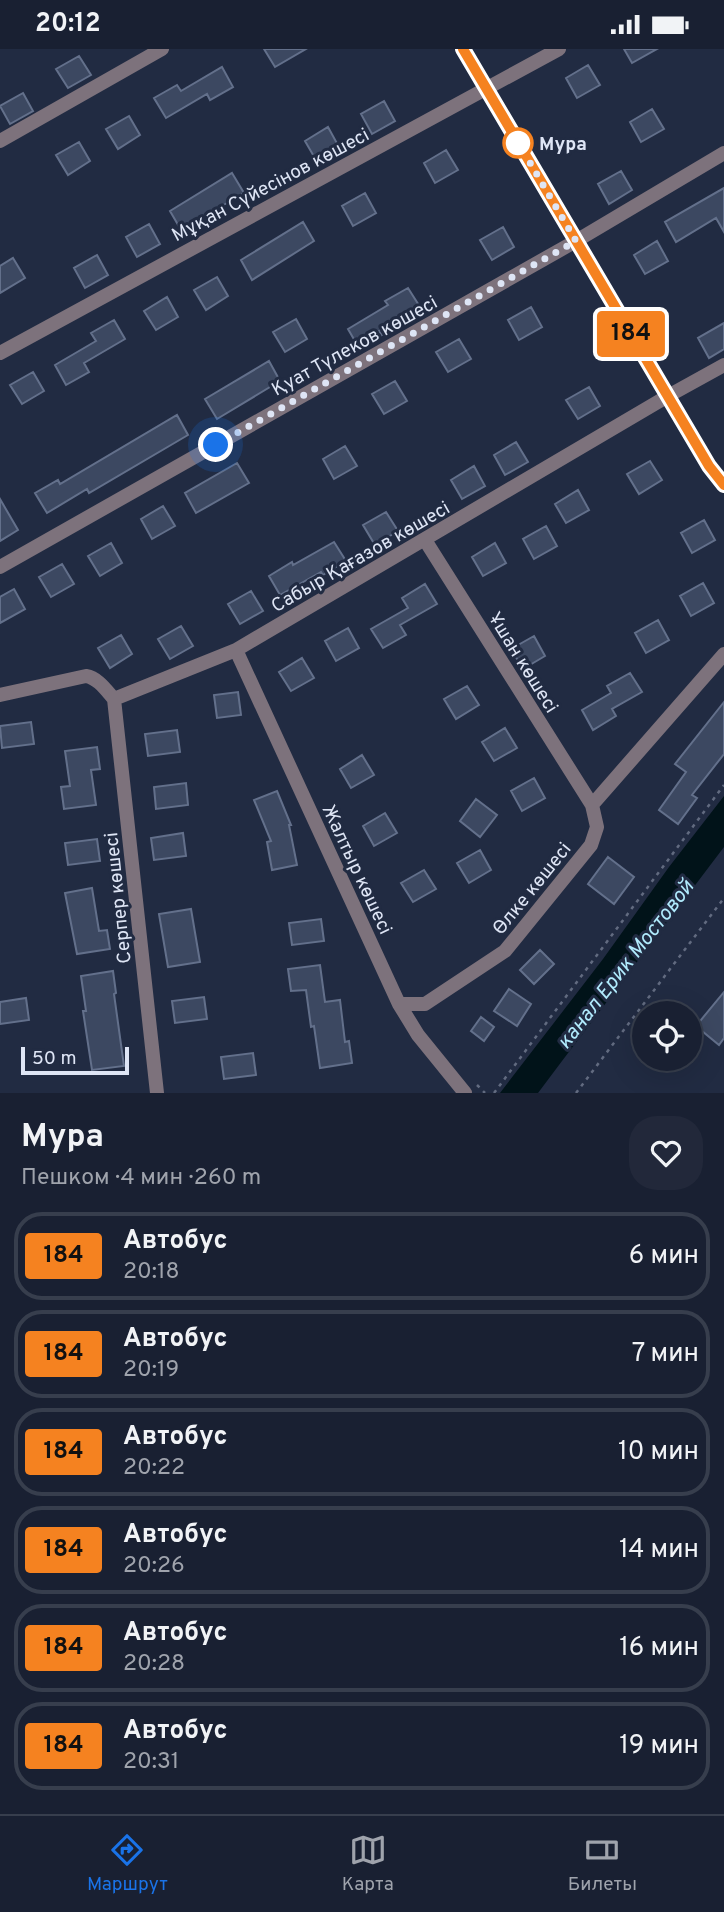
<!DOCTYPE html>
<html lang="ru">
<head>
<meta charset="utf-8">
<style>
  body { margin:0; font-family:Overpass,sans-serif; background:#22283a; color:#f1f3f6; height:100vh; display:flex; flex-direction:column; font-size:26px; white-space:nowrap }
  * { box-sizing:border-box; margin:0 }
  p { font-size:23px; color:#9fa3ac }
  .icon { flex:none; width:38px; height:38px; fill:none; stroke:currentColor; stroke-width:2; stroke-linecap:round; stroke-linejoin:round }
  .map { position:relative; height:1044px; overflow:hidden }
  .side { display:flex; flex-direction:column; background:#192032; flex:1 }
  .side>* { flex:none }
  .badge { padding:0 14px; border-radius:5px; font-size:24px; line-height:46px }
  .controls { position:absolute; left:632px; top:952px; display:grid; gap:14px }
  .controls a { display:grid; place-items:center; width:70px; height:70px; border-radius:50%; background:#192032; box-shadow:0 7px 28px #0002,0 0 0 2px #373e4d; font-size:35px }
  .scale { position:absolute; left:21px; bottom:18px; width:108px; box-sizing:border-box; padding-left:7px; border:4px solid #dee5f5; border-top:0; font-size:19px; line-height:24px; white-space:nowrap; color:#dee5f5; -webkit-text-stroke:5px #212b42; paint-order:stroke }
  .you { position:absolute; width:35px; height:35px; margin:-18px; border:5px solid #fff; border-radius:50%; background:#1a73e8; box-shadow:0 0 0 10px #1a73e833 }
  .map>.badge { position:absolute; translate:-50% -50%; box-shadow:0 0 0 4px #fff }
  .round { display:grid; place-items:center; flex:none; width:74px; height:74px; border-radius:28px; background:#22283a }
  .summary { display:flex; align-items:center; justify-content:space-between; height:119px; padding:0 21px }
  h1 { font-size:33px; font-weight:700; line-height:52px }
  ul { padding:0; list-style:none }
  li { display:flex; align-items:center; gap:21px; height:88px; margin:0 14px 10px; padding:0 7px; border:4px solid #373e4d; border-radius:28px }
  li div { flex:1 }
  li b { display:block; font-size:26px }
  li em { font-style:normal }
  li .badge { min-width:77px; font-weight:700; text-align:center }
  .status { display:flex; justify-content:space-between; align-items:center; height:49px; padding:0 35px; background:#192032; direction:ltr }
  .status svg { height:19px; fill:currentColor }
  .tab-bar { display:flex; justify-content:space-around; align-items:center; height:98px; border-top:2px solid #373e4d; background:#192032; font-size:19px; color:#9fa3ac }
  .tab-bar a { display:grid; justify-items:center; gap:4px }
  .tab-bar .active { color:#1a73e8 }
  .map>svg:first-child { display:block }
  .water { fill:#011319 }
  .building { fill:#3c4861; stroke:#63708b; stroke-width:2 }
  .lines { fill:none; stroke-linecap:round; stroke-linejoin:round }
  .path { stroke:#626b80; stroke-width:2.5; stroke-dasharray:3.5 5; stroke-linecap:butt }
  .minor { stroke:#7d727c; stroke-width:14 }
  .secondary { stroke:#aa9aaa; stroke-width:14 }
  .line-casing { stroke:#fff; stroke-width:16 }
  .line { stroke:#f58220; stroke-width:10 }
  .walk { stroke:#dee5f5; stroke-width:7; stroke-dasharray:0 12.6 }
  .stop-dot { fill:#fff; stroke:#f58220; stroke-width:3.5 }
  .labels { text-anchor:middle; stroke-width:6; stroke-linejoin:round; paint-order:stroke }
  .stop-label { font-size:19px; font-weight:bold; fill:#dee5f5; stroke:#212b42; text-anchor:start }
  .street-label { font-size:19px; fill:#dee5f5; stroke:#212b42 }
  .water-label { font-size:21px; font-style:italic; fill:#b1ebfd; stroke:#212b42 }
</style>
</head>
<body>
<div class="status"><b>20:12</b><svg viewBox="0 0 49 12"><path d="M0 12V9h3v3zM5 12V6h3v6zM10 12V3h3v9zM15 12V0h3v12zM26 1h20v11H26zM47 4h2v5h-2z"/></svg></div>
<div class="map">
<svg width="724" height="1044" viewBox="0 0 724 1044">
  <rect width="100%" height="100%" fill="#212b42"/>
  <path class="water" d="M724,747V798L562,1012L538,1044H500L603,910L669,818Z"/>
  <path class="building" d="M264,0H306L275,18Z
    M624,0H657L632,14Z
    M79,7L91,26L68,39L56,20Z
    M588,16L600,36L577,49L566,29Z
    M222,18L233,38L210,51L207,45L166,69L154,49L177,36L181,42Z
    M23,44L33,62L10,75L0,57Z
    M384,52L395,72L372,85L361,65Z
    M652,60L664,80L641,93L630,73Z
    M129,67L140,86L118,100L106,80Z
    M328,78L339,98L316,111L305,92Z
    M79,93L90,112L68,126L56,106Z
    M446,101L458,121L435,134L424,114Z
    M621,122L632,141L609,155L598,135Z
    M232,124L244,144L181,181L170,162Z
    M724,139V183L716,169L676,193L665,173Z
    M365,144L376,164L353,177L342,157Z
    M303,173L314,192L252,231L241,211Z
    M149,175L160,195L137,208L126,188Z
    M503,178L514,198L492,211L480,191Z
    M657,192L668,212L645,225L634,206Z
    M97,206L108,226L85,239L74,219Z
    M13,209L25,229L0,244V217Z
    M217,228L228,247L206,261L194,241Z
    M408,239L420,258L379,282L382,286L359,299L348,280L388,256L385,252Z
    M167,248L178,268L156,281L144,262Z
    M531,258L542,278L519,291L508,271Z
    M296,270L307,290L285,303L273,283Z
    M114,271L125,290L84,314L89,323L66,336L55,316L96,292L91,284Z
    M724,274V300L709,309L698,289Z
    M459,290L471,310L448,323L436,303Z
    M269,312L280,332L217,370L205,350Z
    M33,323L44,342L22,355L10,336Z
    M395,332L407,352L384,365L372,345Z
    M589,338L600,357L578,370L566,351Z
    M177,366L188,386L89,444L87,440L47,464L35,444L58,431L60,435Z
    M516,393L528,413L505,426L494,406Z
    M345,397L357,417L334,430L323,410Z
    M650,412L662,431L639,445L627,425Z
    M237,414L249,434L196,464L185,444Z
    M474,417L485,437L462,450L451,431Z
    M578,441L589,461L566,474L555,455Z
    M0,450L18,481L0,492Z
    M163,457L175,477L152,490L141,470Z
    M386,463L398,482L375,496L363,476Z
    M704,471L715,491L692,504L681,484Z
    M546,477L557,497L534,510L523,490Z
    M334,493L346,512L323,526L321,523L280,546L269,527L292,513L293,516Z
    M111,494L122,514L100,527L88,507Z
    M495,494L506,514L483,527L472,508Z
    M62,515L74,535L51,548L39,528Z
    M703,534L714,554L691,567L680,547Z
    M425,535L437,555L400,576L406,586L383,599L371,580L408,559L402,549Z
    M14,540L25,560L0,574V548Z
    M251,542L263,562L240,575L228,555Z
    M658,571L669,591L646,604L635,584Z
    M181,577L193,597L170,610L158,590Z
    M348,579L359,599L336,612L325,592Z
    M121,586L132,605L110,619L98,599Z
    M534,587L545,607L523,620L511,600Z
    M302,609L314,629L291,642L279,623Z
    M630,624L642,643L612,660L616,667L593,681L582,661L611,644L607,637Z
    M467,637L479,656L456,670L444,650Z
    M238,643L241,666L217,669L214,646Z
    M724,653V705L692,746L697,749L678,775L659,761L686,723L675,715Z
    M31,673L34,695L2,699L0,677Z
    M505,679L517,699L494,712L482,693Z
    M177,681L180,703L148,707L145,685Z
    M97,698L100,720L91,721L96,756L64,760L61,738L70,737L65,702Z
    M362,706L374,726L351,739L340,720Z
    M534,729L545,749L522,762L511,742Z
    M186,734L188,756L156,760L154,738Z
    M277,742L291,776H289L297,816L272,821L267,793L271,792L254,751Z
    M476,750L497,766L480,788L460,772Z
    M385,764L397,784L374,797L363,777Z
    M183,784L186,807L154,811L151,789Z
    M97,790L100,812L68,816L65,794Z
    M480,801L491,821L469,834L457,814Z
    M608,808L634,828L614,855L588,835Z
    M424,821L436,840L413,853L401,834Z
    M92,839L99,882L107,881L110,900L77,905L65,844Z
    M191,860L200,913L168,918L159,865Z
    M321,870L324,892L292,896L289,874Z
    M540,901L554,915L534,935L520,921Z
    M320,916L325,953L340,951L345,993L349,992L352,1014L320,1019L314,977L311,978L306,941L291,942L288,920Z
    M113,922L116,944L114,945L124,1017L92,1021L83,962H86L81,927Z
    M509,940L531,955L517,977L494,962Z
    M724,943V989L719,996L696,977Z
    M204,948L207,970L175,974L172,952Z
    M26,949L29,971L0,975V953Z
    M481,968L494,978L484,992L471,982Z
    M253,1004L256,1026L224,1030L221,1008Z"/>
  <g class="lines">
    <path class="path" d="M477,1036L485,1044
      M494,1044L724,736
      M576,1044L724,849"/>
    <path class="minor" d="M0,92L162,0
      M0,304L559,0
      M425,491L592,756
      M0,518L576,192L724,104
      M236,601L399,955L418,986L465,1044
      M0,646L86,627C98,629 106,641 114,650L236,601L668,347L724,316
      M114,650L157,1044
      M399,955H425L505,902L591,796L597,778L592,756L724,605"/>
    <path class="secondary" d="M463,0L709,417L724,436"/>
  </g>
  <g class="lines">
    <g class="line-casing">
      <path id="line" d="M463,0L709,417L724,436"/>
    </g>
    <use href="#line" class="line"/>
    <path class="walk" d="M216,396L576,192L512,83L518,94"/>
  </g>
  <circle class="stop-dot" cx="518" cy="94" r="14"/>
  <g class="labels">
    <g class="stop-label">
      <text x="539" y="101">Мура</text>
    </g>
    <g class="street-label">
      <text transform="translate(270 135) rotate(-28)" y="7">Мұқан Сүйесінов көшесі</text>
      <text transform="translate(354 296) rotate(-29)" y="7">Қуат Түлеков көшесі</text>
      <text transform="translate(360 507) rotate(-30)" y="7">Сабыр Қағазов көшесі</text>
      <text transform="translate(524 613) rotate(58)" y="7">Ұшан көшесі</text>
      <text transform="translate(358 820) rotate(65)" y="7">Жалтыр көшесі</text>
      <text transform="translate(531 839) rotate(-51)" y="7">Өлке көшесі</text>
      <text transform="translate(117 849) rotate(-96)" y="7">Серпер көшесі</text>
    </g>
    <g class="water-label">
      <text transform="translate(625 915) rotate(-52)" y="7">канал Ерик Мостовой</text>
    </g>
  </g>
</svg>
<div class="controls">
<a><svg class="icon" aria-label="locate" viewBox="0 0 24 24"><circle cx="12" cy="12" r="6"/><path d="M12 2v4M12 18v4M2 12h4M18 12h4"/></svg></a>
</div>
<div class="scale">50 m</div>
<div class="you" style="left:216px;top:396px"></div>
<b class="badge" style="left:631px;top:285px;background:#f58220;color:#111">184</b>
</div>
<section class="side">
<div class="summary"><div><h1>Мура</h1><p>Пешком · 4 мин · 260 m</p></div><a class="round"><svg class="icon" aria-label="heart" viewBox="0 0 24 24"><path d="M12 20l-8-8c-3-5 5-10 8-4 3-6 11-1 8 4z"/></svg></a></div>
<ul>
<li><span class="badge" style="background:#f58220;color:#111">184</span><div><b>Автобус</b><p>20:18</p></div><em>6 мин</em></li>
<li><span class="badge" style="background:#f58220;color:#111">184</span><div><b>Автобус</b><p>20:19</p></div><em>7 мин</em></li>
<li><span class="badge" style="background:#f58220;color:#111">184</span><div><b>Автобус</b><p>20:22</p></div><em>10 мин</em></li>
<li><span class="badge" style="background:#f58220;color:#111">184</span><div><b>Автобус</b><p>20:26</p></div><em>14 мин</em></li>
<li><span class="badge" style="background:#f58220;color:#111">184</span><div><b>Автобус</b><p>20:28</p></div><em>16 мин</em></li>
<li><span class="badge" style="background:#f58220;color:#111">184</span><div><b>Автобус</b><p>20:31</p></div><em>19 мин</em></li>
</ul>
</section>
<nav class="tab-bar">
<a class="active"><svg class="icon" aria-label="directions" viewBox="0 0 24 24"><path d="M12 3l9 9-9 9-9-9zM9 14v-3h6M13 9l2 2-2 2"/></svg>Маршрут</a>
<a><svg class="icon" aria-label="map" viewBox="0 0 24 24"><path d="M3 6l6-2 6 2 6-2v14l-6 2-6-2-6 2zM9 4v14M15 6v14"/></svg>Карта</a>
<a><svg class="icon" aria-label="tickets" viewBox="0 0 24 24"><path d="M3 7h18v10H3zM15 7v10"/></svg>Билеты</a>
</nav>
</body>
</html>
